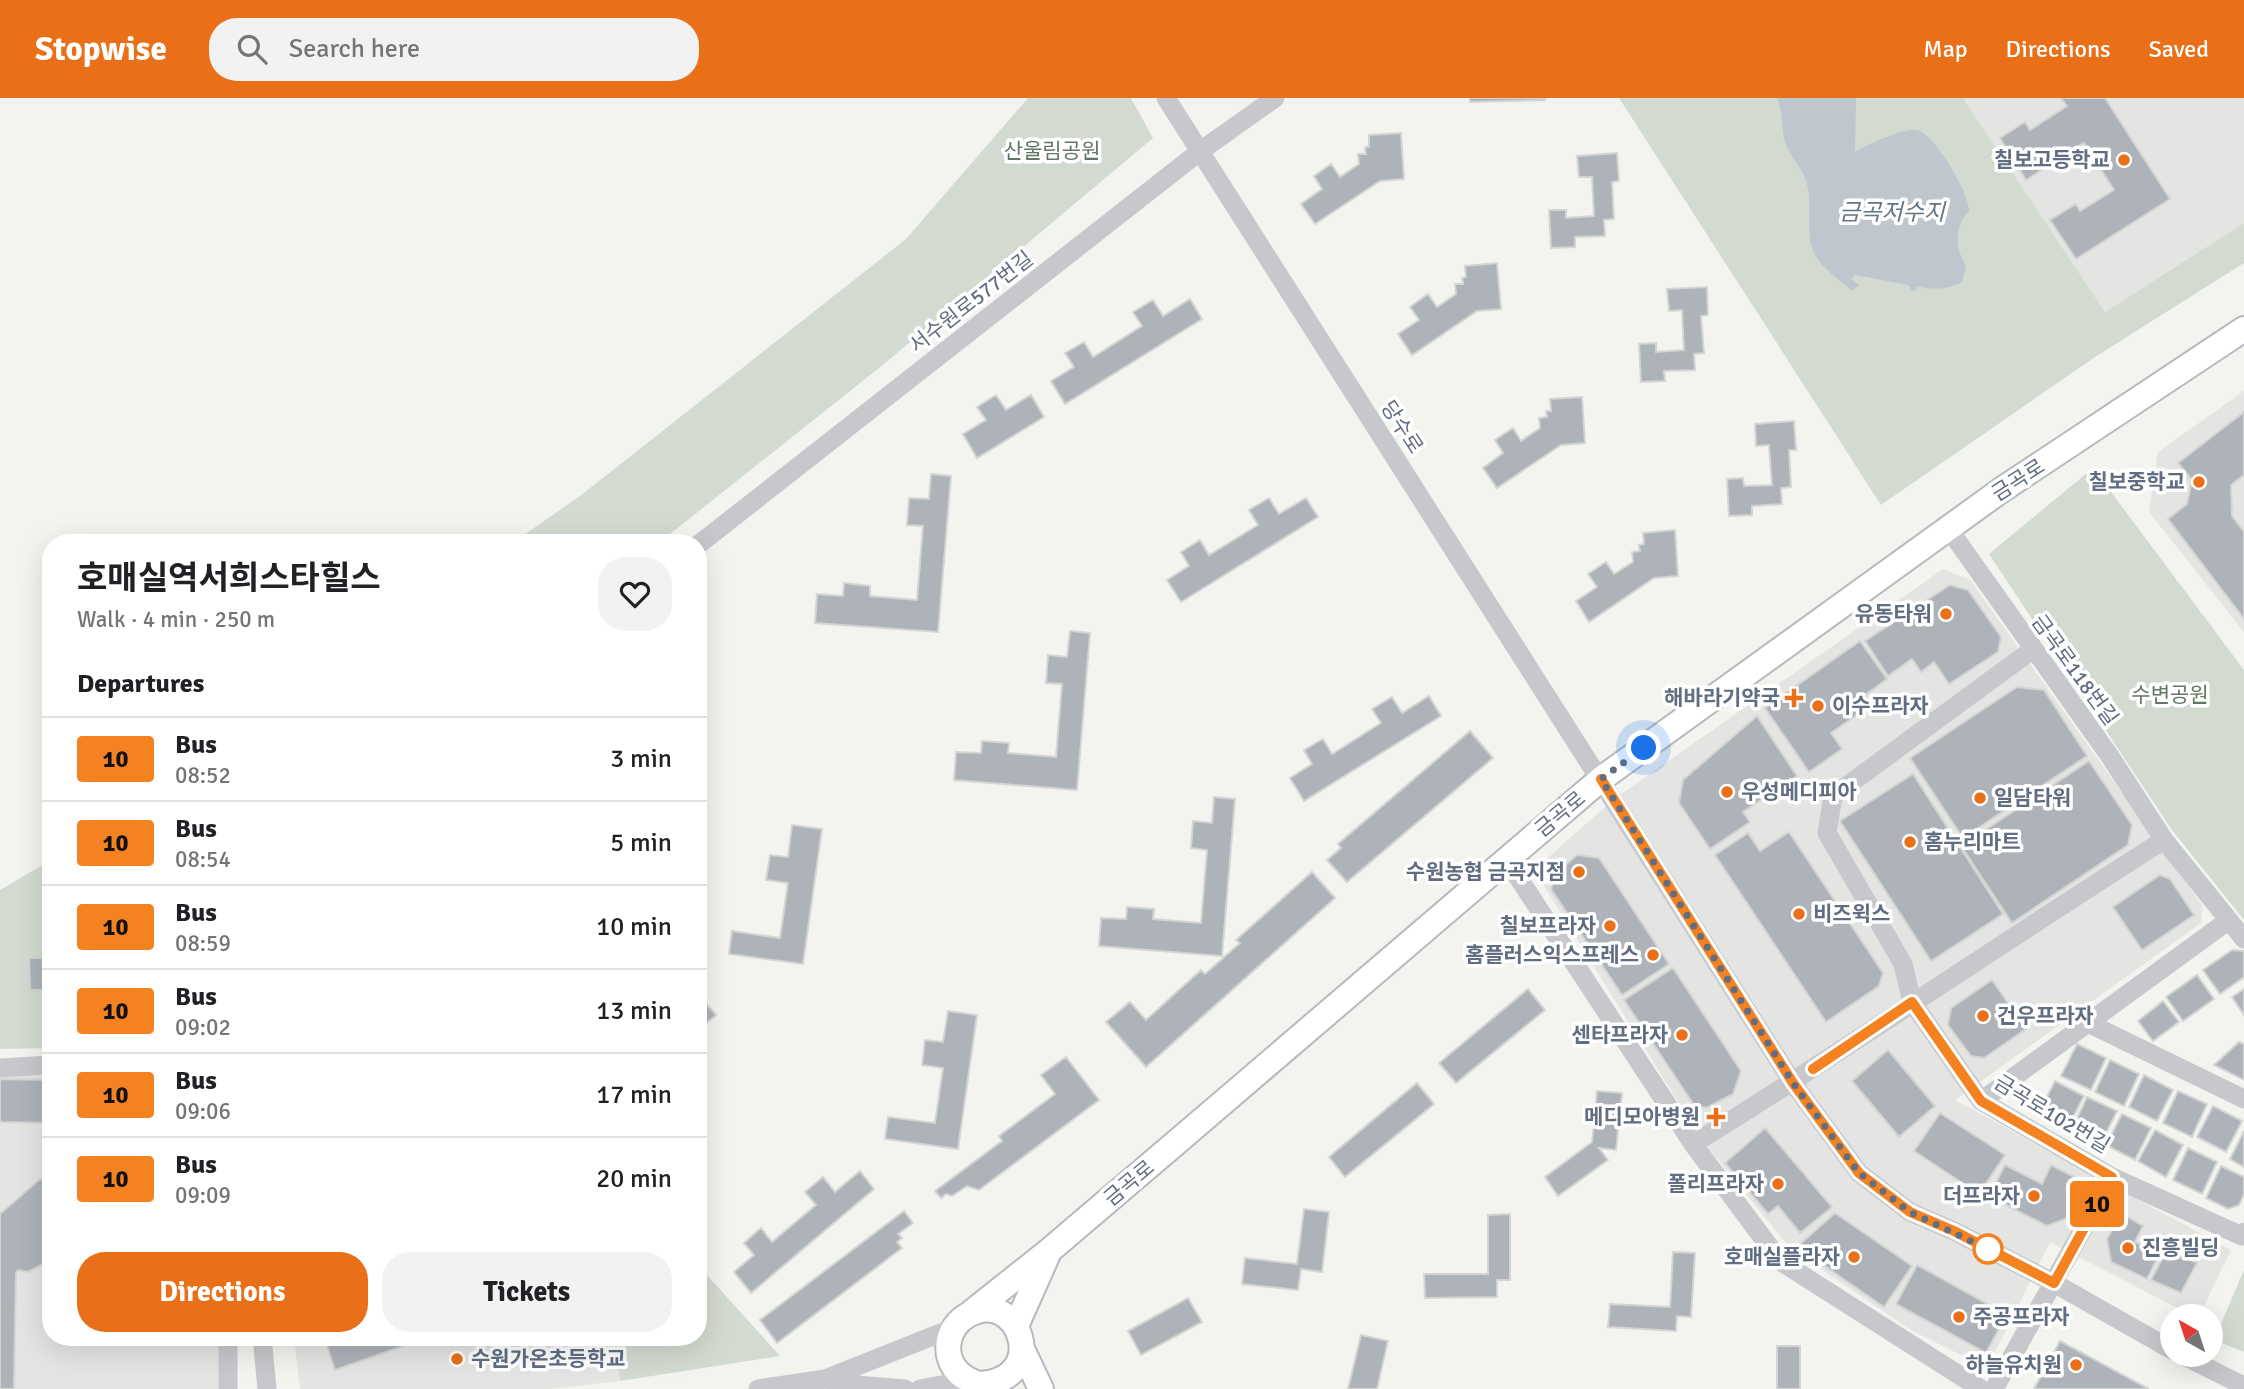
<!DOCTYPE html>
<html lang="en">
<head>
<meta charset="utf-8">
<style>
  body { margin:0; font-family:Signika,"Noto Sans KR",sans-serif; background:#f2f2f2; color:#202124; height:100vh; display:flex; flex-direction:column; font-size:26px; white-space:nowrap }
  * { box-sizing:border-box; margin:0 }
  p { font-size:23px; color:#757577 }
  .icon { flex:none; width:38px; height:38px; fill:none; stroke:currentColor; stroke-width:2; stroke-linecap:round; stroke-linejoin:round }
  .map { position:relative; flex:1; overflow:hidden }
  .sheet { position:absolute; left:42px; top:436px; width:665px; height:812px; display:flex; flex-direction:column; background:#fff; border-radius:28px; box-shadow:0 7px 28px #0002 }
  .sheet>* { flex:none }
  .badge { padding:0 14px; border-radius:5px; font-size:24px; line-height:46px }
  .needle { width:46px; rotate:321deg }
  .fabs { position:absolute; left:2160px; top:1206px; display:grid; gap:14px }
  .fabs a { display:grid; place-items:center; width:63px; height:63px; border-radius:50%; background:#fff; box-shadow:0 7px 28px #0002; font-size:35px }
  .you { position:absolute; width:35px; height:35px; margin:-18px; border:5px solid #fff; border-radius:50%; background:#1a73e8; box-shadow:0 0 0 10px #1a73e833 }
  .map>.badge { position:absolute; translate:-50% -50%; box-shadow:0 0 0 4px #fff }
  h2 { padding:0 35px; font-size:26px; line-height:63px }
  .round { display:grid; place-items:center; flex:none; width:74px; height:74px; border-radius:28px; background:#f2f2f2 }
  .summary { display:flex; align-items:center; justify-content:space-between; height:119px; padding:0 35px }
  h1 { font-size:33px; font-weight:700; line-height:52px }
  .button { display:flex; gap:14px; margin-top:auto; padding:14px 35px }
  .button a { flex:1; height:80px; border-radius:28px; background:#ea6f19; color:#fff; font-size:28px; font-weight:700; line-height:80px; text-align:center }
  .button a+a { background:#f2f2f2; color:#202124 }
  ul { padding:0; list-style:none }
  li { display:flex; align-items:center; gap:21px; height:84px; padding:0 35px; border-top:2px solid #e0e0e0 }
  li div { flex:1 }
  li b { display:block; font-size:26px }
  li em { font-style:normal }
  li .badge { min-width:77px; font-weight:700; text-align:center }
  header { display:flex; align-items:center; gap:42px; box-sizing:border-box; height:98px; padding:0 35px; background:#ea6f19; color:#fff }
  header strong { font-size:33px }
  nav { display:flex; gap:38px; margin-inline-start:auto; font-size:24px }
  .search { width:490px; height:63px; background:#f2f2f2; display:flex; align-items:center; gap:18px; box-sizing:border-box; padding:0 24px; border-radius:28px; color:#757577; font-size:26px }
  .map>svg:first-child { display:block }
  .built { fill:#e4e4e3 }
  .green { fill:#d3dbd0 }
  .water { fill:#bec7ce }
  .building { fill:#aeb3ba; stroke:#d4d5d2; stroke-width:2 }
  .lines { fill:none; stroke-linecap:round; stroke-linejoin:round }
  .major-casing { stroke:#b6b9bd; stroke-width:28 }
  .minor { stroke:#c6c8cc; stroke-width:19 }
  .major { stroke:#fff; stroke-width:24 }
  .line-casing { stroke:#fff; stroke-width:16 }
  .line { stroke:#f58220; stroke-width:10 }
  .walk { stroke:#616e82; stroke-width:7; stroke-dasharray:0 12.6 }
  .poi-dot { fill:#ea6f19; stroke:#fff; stroke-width:2.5 }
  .stop-dot { fill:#fff; stroke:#f58220; stroke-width:3.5 }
  .labels { text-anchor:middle; stroke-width:7; stroke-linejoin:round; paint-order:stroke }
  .park-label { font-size:21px; fill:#617960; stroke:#fff }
  .poi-label { font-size:21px; font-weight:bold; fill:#616e82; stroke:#fff; text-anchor:end }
  .street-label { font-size:21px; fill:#616e82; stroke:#fff }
  .water-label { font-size:23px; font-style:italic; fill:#627686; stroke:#fff }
</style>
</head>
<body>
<header>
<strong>Stopwise</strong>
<div class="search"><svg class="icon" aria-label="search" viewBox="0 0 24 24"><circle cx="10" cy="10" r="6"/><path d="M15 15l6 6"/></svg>Search here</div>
<nav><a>Map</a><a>Directions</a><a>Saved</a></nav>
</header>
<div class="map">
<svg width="2244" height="1291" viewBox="0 0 2244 1291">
  <rect width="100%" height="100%" fill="#f3f4ef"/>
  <path class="built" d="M1963,0H2244V125L2105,214Z
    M2244,293V534L2149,414L2158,354Z
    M1943,471L1970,482L2203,808L2201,825L1955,1002L2231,1152L2199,1218H2193L2050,1144L1987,1270L1911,1232L1790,1150L1701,1041L1534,772L1614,701Z
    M0,977L51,978V1239H229L231,1291H0Z
    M294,1239H613L620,1283L550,1291H300Z"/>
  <path class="green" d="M1028,0H1131L1153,40L884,266L660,444H514L580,398L906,141Z
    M1619,0H1963L2105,214L2244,125V165L2095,259L1881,407Z
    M2093,370L2244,572V822L2172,732L1989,456Z
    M51,762V950L0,951V792Z
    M698,1167L780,1258L620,1283L613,1239H698Z
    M2244,1172V1254L2214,1242Z"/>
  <path class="water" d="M1777,0H1856L1855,54C1867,47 1902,30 1917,32C1934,35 1970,96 1969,113C1954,129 1955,150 1966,168L1962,184C1947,192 1933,192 1917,188L1916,193H1912L1908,187L1856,177L1851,181L1859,187L1852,193C1840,182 1820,169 1814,155C1805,135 1812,111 1808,90C1805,73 1793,62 1786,47C1781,35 1784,16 1777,0Z"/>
  <path class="building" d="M1470,0H1545V2L1470,4Z
    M2061,0H2105L2170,101L2076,161L2050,122L2076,106L2080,113L2114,92L2084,45L2026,82L2000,40L2025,24L2030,32L2067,8Z
    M1401,35L1404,81L1380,83L1315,126L1301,106L1322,91L1314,78L1331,66L1340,79L1359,66L1358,56H1366L1365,49H1369V37Z
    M1617,55L1619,83L1612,84L1614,121L1604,122L1605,138L1575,139V149L1551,150L1549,112H1566V120L1594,118L1592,79H1579L1577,58Z
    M1497,165L1501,211L1477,213L1412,257L1398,236L1419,222L1410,209L1428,196L1437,209L1456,196L1455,186H1463L1462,180L1466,179L1465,168Z
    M1707,189L1708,217L1701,218L1704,255L1694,256L1695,272L1664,273L1665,283L1641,284L1639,246L1656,245V254L1684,252L1682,212L1669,213L1667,191Z
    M1190,201L1202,221L1065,306L1051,283L1074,269L1065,255L1084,244L1093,259L1142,228L1133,214L1153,202L1163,218Z
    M996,297L1006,312L1031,297L1044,319L977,360L963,336L986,322L977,309Z
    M1582,299L1585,345L1561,347L1497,390L1483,370L1503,355L1495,342L1513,330L1521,343L1540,330L1539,320L1547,319L1546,313H1551L1550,301Z
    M2244,314V377L2231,387L2232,418L2244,434V521L2168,421L2187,406L2192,382L2178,365Z
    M1794,323L1796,352H1789L1791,389L1781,390L1782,406L1752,408V417L1729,418L1727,381L1743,380L1744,388L1772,387L1769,347L1756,348L1755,326Z
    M931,376L951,378L938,534L815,525L817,496L843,498L844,485L870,488V498L917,502L923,428L907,427L909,400L929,401Z
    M1269,400L1279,416L1306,400L1318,419L1181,504L1167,482L1189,468L1181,454L1200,442L1209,457L1258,427L1249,412Z
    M1675,432L1678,478L1654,480L1589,524L1576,503L1597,489L1588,476L1606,464L1614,476L1633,464L1632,454L1640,453L1639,447L1644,446L1643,435Z
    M1950,487L1968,492L2001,539L1998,554L1949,586L1934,564L1921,574L1912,561L1888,578L1865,543Z
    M1070,533L1090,535L1077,692L954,682L956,654L981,655L982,643L1009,645L1008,655L1056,659L1062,586L1046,585L1048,557L1067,559Z
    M1860,543L1887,581L1865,597L1871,607L1831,635L1842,651L1809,674L1765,610Z
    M2017,589L2044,592L2087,658L1963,740L1910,660Z
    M1429,598L1441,618L1304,703L1290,680L1312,666L1304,652L1323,641L1332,656L1381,625L1372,611L1392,599L1402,615Z
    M1757,618L1797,678L1743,714L1750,724L1710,751L1679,705L1683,682Z
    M1470,633L1493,660L1347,784L1327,762L1341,750L1338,746Z
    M2089,663L2132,727L2128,747L2012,825L1961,748Z
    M1913,676L2003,816L1931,863L1840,723Z
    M1214,699L1235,701L1222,858L1099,848L1101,820L1126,821L1127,809L1154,811L1153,821L1201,825L1207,752L1191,750L1193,723L1212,725Z
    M792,727L822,731L803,866L729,856L732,833L780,840L788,785L766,782L770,757L788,759Z
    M1789,734L1883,875L1879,888L1826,924L1715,757L1748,735L1760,753Z
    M1577,757L1599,760L1669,866L1622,897L1551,791L1555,776Z
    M1312,774L1335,800L1146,969L1106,924L1130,904L1146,922L1201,872L1205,876L1240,845L1236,842Z
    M2160,777L2170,781L2194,817L2142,852L2113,809Z
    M2232,852L2244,853V879L2220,896L2203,872Z
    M29,860H51V892H30Z
    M1673,870L1741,973L1733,996L1708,1009L1696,1010L1624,902Z
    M2197,877L2214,901L2183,923L2166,899Z
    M1992,882L2026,931L1984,960L1971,958L1948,927L1951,910Z
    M1528,891L1545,912L1456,985L1439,965Z
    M2244,891V917L2232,899Z
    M701,900L716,917L698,932V902Z
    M2163,903L2179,924L2153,943L2138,923Z
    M948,913L977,917L958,1051L885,1041L888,1019L935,1025L943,970L922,967L925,942L943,944Z
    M2239,944L2244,946V982L2214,967Z
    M2077,946L2106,960L2091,992L2061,978Z
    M1888,952L1935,1008L1899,1039L1852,983Z
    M1066,959L1099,1002L979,1092L967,1088L952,1098L946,1096L941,1100L935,1093L1002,1043L999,1038L1055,996L1041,977Z
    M2110,962L2139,976L2124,1008L2095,994Z
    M2144,977L2173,992L2157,1023L2129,1009Z
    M0,981L51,982V1025L0,1024Z
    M2055,983L2084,998L2068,1029L2039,1014Z
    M1417,985L1434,1006L1345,1079L1329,1059Z
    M1597,993L1622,995L1616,1052L1599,1050L1608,1062L1558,1098L1545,1079L1592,1044Z
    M2178,993L2207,1006L2192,1039L2163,1025Z
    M2087,999L2117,1013L2101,1045L2072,1031Z
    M2213,1008L2242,1023L2226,1054L2197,1039Z
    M1940,1015L2005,1057L1979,1096L1914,1053Z
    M2122,1016L2151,1030L2135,1062L2106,1047Z
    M1765,1030L1832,1109L1800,1135L1778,1108L1768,1116L1725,1065Z
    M2155,1032L2183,1047L2166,1079L2138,1063Z
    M2244,1033V1069L2230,1061Z
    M2188,1050L2217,1064L2202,1096L2173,1082Z
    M2005,1067L2042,1086L2051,1067L2080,1082V1097L2067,1120L2047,1128L1989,1098Z
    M2221,1068L2244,1079V1096L2239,1107L2228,1111L2206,1100Z
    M860,1073L874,1091L751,1195L734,1174L754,1157L744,1145L761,1130L772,1144L816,1107L805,1094L823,1079L835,1094Z
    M40,1081L51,1082V1162L28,1174L18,1172L16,1175L14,1291H0V1116Z
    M1304,1111L1329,1114L1322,1174L1301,1171L1298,1192L1242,1186L1245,1160L1297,1166Z
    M904,1113L913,1125L898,1136L902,1140L897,1144L902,1150L777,1245L760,1222Z
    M1835,1115L1912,1168L1884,1209L1797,1149Z
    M2121,1115L2143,1128L2135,1144L2160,1155L2147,1181L2111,1164L2107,1141Z
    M1510,1116V1182H1497V1199L1425,1200L1424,1176H1488V1117Z
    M2168,1150L2197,1165L2181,1195L2151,1182Z
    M1673,1154L1695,1155L1691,1219L1677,1218L1676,1233L1608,1229L1610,1206L1670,1209Z
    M1917,1167L1995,1210L2000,1229L1986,1255L1896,1206Z
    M1188,1200L1202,1224L1141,1257L1128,1233Z
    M1361,1237L1388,1243L1377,1291H1348Z
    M324,1239H429L335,1272Z
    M2060,1243L2149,1291H2034Z
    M1777,1248H1800V1291H1777Z"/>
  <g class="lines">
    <g class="major-casing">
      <path id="major" d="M972,1214L1050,1152L1178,1043L1601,681L2000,393L2244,231
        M1016,1228L1048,1156
        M1022,1251L1041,1291
        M979,1286C1053,1282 1018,1188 968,1217C946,1229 941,1259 960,1276C968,1283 979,1286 988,1291"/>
    </g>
    <path class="minor" d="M1166,0L1793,985L1859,1075L1910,1114L1954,1133L2054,1185L2172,1252
      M1948,430L2109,657L2164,742L2244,841
      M698,447L1199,54L1275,0
      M2032,552L1833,698L1827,735L1903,866L1912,904L1981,1003L2112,1079L2242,1138L2244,1134
      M1506,761L1693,1046L1780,1163L1981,1291
      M2088,925L2244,1001
      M0,970L51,967
      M1981,1003L2229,822
      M1693,1046C1852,948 2006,842 2164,742
      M228,1239V1291
      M262,1239L267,1291
      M2180,1256L2244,1288
      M825,1281L953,1230
      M758,1291L825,1281L856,1287L905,1291
      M920,1291L967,1282
      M1994,1291L2112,1079"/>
    <use href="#major" class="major"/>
  </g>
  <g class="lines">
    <g class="line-casing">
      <path id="line" d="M1601,681L1793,985L1859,1075L1910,1114L1954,1133L2054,1185L2112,1079L1981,1003L1912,904L1813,971"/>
    </g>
    <use href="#line" class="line"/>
    <path class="walk" d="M1644,650L1601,681L1793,985L1859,1075L1910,1114L1994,1154L1988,1151"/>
  </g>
  <g class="poi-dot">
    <circle cx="2124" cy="62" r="7"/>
    <circle cx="2199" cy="384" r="7"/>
    <circle cx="1946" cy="516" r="7"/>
    <path d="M1790.5 589.5h7v7h7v7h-7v7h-7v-7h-7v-7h7z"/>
    <circle cx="1818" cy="608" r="7"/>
    <circle cx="1727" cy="694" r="7"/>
    <circle cx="1980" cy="700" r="7"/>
    <circle cx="1910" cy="744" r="7"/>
    <circle cx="1579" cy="774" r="7"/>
    <circle cx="1799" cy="816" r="7"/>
    <circle cx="1610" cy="828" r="7"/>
    <circle cx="1653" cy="857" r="7"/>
    <circle cx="1983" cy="918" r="7"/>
    <circle cx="1682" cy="937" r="7"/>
    <path d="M1712.5 1008.5h7v7h7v7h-7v7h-7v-7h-7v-7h7z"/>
    <circle cx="1778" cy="1086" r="7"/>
    <circle cx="2034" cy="1098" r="7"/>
    <circle cx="2128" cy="1150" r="7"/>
    <circle cx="1854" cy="1159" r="7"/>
    <circle cx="1959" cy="1219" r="7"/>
    <circle cx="457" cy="1261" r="7"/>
    <circle cx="2076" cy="1267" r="7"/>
  </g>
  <circle class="stop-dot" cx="1988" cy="1151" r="14"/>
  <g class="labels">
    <g class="park-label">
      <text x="1052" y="60">산울림공원</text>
      <text x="2170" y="604">수변공원</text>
    </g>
    <g class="poi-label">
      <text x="2110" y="69">칠보고등학교</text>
      <text x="2185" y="391">칠보중학교</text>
      <text x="1932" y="523">유동타워</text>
      <text x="1780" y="607">해바라기약국</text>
      <text x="1832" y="615" text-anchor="start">이수프라자</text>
      <text x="1741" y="701" text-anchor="start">우성메디피아</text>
      <text x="1994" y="707" text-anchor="start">일담타워</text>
      <text x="1924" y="751" text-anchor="start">홈누리마트</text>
      <text x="1565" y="781">수원농협 금곡지점</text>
      <text x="1813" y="823" text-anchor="start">비즈윅스</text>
      <text x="1596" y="835">칠보프라자</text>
      <text x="1639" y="864">홈플러스익스프레스</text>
      <text x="1997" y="925" text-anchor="start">건우프라자</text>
      <text x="1668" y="944">센타프라자</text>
      <text x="1700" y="1026">메디모아병원</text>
      <text x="1764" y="1093">폴리프라자</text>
      <text x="2020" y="1105">더프라자</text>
      <text x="2142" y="1157" text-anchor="start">진흥빌딩</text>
      <text x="1840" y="1166">호매실플라자</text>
      <text x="1973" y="1226" text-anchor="start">주공프라자</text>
      <text x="471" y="1268" text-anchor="start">수원가온초등학교</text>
      <text x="2062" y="1274">하늘유치원</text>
    </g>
    <g class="street-label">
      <text transform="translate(971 204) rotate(-38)" y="7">서수원로577번길</text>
      <text transform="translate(1402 329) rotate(57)" y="7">당수로</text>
      <text transform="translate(2018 382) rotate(-33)" y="7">금곡로</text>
      <text transform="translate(2075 572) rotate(54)" y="7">금곡로118번길</text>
      <text transform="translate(1560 716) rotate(-40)" y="7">금곡로</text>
      <text transform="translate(2052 1016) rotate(31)" y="7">금곡로102번길</text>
      <text transform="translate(1129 1085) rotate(-40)" y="7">금곡로</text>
    </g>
    <g class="water-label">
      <text x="1892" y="122">금곡저수지</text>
    </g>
  </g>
</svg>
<div class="fabs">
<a><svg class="needle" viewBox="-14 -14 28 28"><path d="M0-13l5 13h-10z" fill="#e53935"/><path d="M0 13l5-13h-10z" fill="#757577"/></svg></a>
</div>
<div class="you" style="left:1644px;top:650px"></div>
<b class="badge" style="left:2097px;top:1106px;background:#f58220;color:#111">10</b>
<section class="sheet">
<div class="summary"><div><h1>호매실역서희스타힐스</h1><p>Walk · 4 min · 250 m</p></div><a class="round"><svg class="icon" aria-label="heart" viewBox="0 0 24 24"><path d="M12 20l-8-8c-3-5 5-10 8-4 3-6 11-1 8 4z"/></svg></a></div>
<h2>Departures</h2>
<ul>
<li><span class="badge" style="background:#f58220;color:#111">10</span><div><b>Bus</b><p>08:52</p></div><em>3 min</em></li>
<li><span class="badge" style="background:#f58220;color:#111">10</span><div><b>Bus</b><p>08:54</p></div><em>5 min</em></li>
<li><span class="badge" style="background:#f58220;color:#111">10</span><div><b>Bus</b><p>08:59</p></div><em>10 min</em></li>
<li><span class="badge" style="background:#f58220;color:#111">10</span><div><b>Bus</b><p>09:02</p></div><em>13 min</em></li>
<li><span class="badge" style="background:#f58220;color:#111">10</span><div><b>Bus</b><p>09:06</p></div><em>17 min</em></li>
<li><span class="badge" style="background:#f58220;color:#111">10</span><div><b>Bus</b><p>09:09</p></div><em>20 min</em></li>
</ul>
<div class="button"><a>Directions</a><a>Tickets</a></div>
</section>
</div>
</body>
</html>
